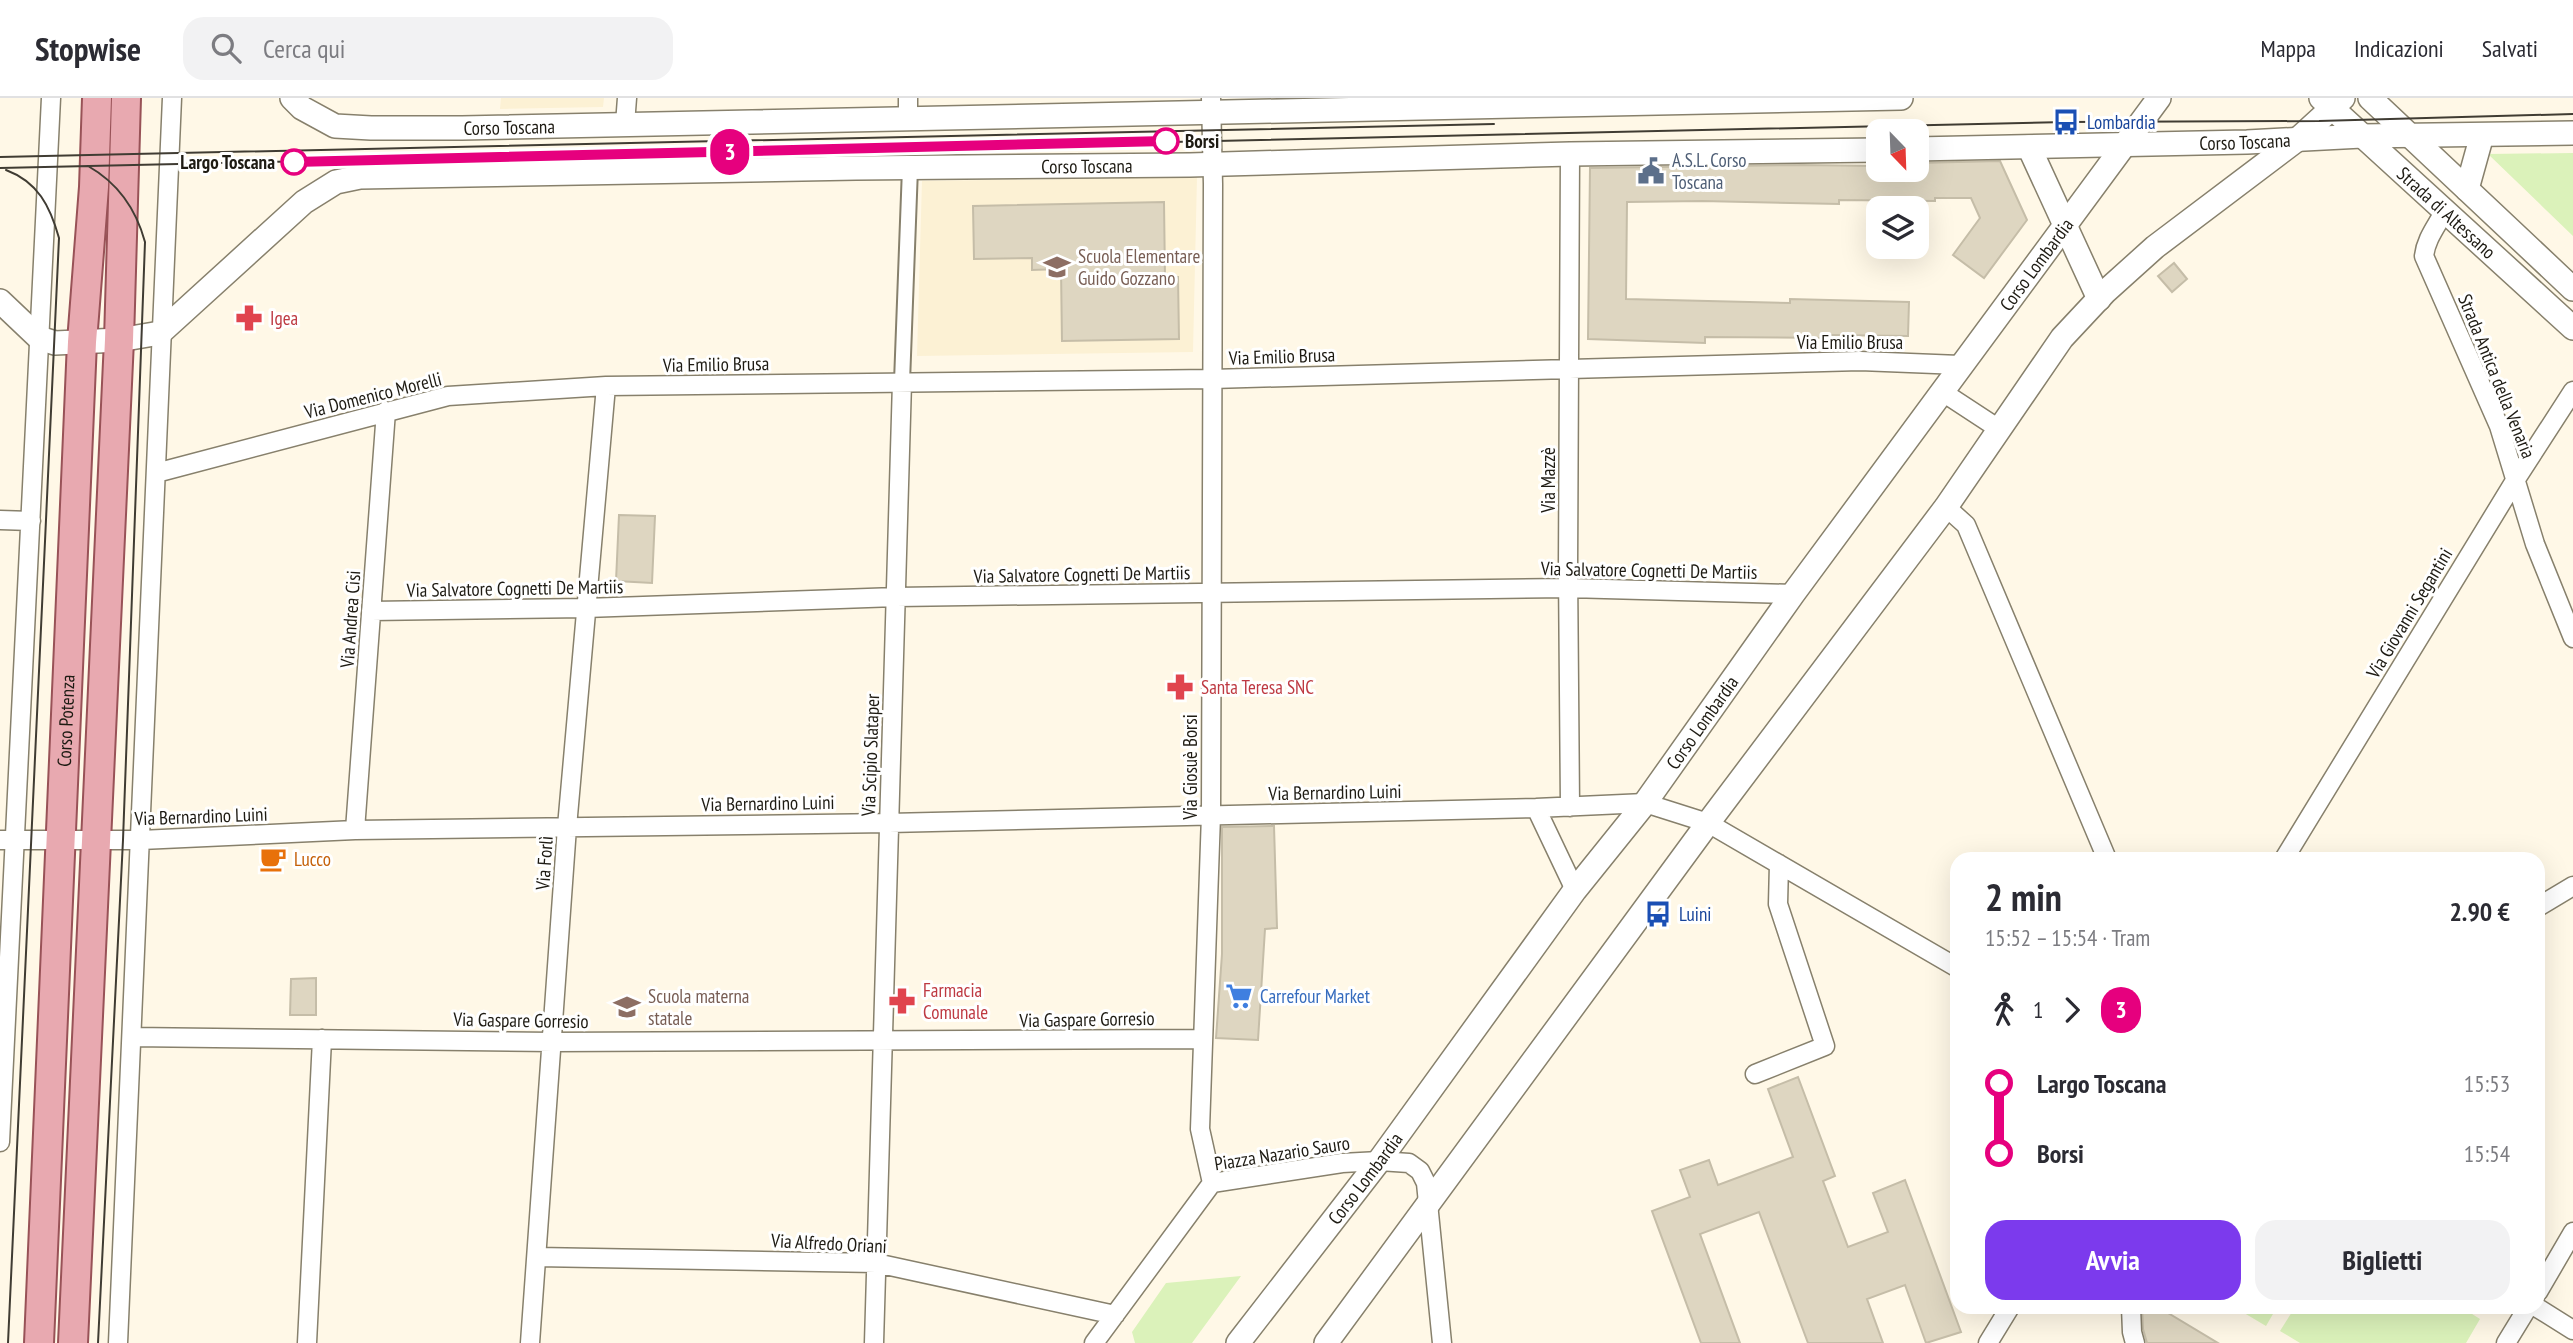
<!DOCTYPE html>
<html lang="it">
<head>
<meta charset="utf-8">
<style>
  body { margin:0; font-family:"PT Sans Narrow",sans-serif; background:#f2f2f3; color:#2b2b33; height:100vh; display:flex; flex-direction:column; font-size:26px; white-space:nowrap }
  * { box-sizing:border-box; margin:0 }
  p { font-size:23px; color:#7c7c81 }
  .icon { flex:none; width:38px; height:38px; fill:none; stroke:currentColor; stroke-width:2; stroke-linecap:round; stroke-linejoin:round }
  .map { position:relative; flex:1; overflow:hidden }
  .drawer { position:absolute; left:1950px; top:754px; width:595px; height:462px; display:flex; flex-direction:column; background:#fff; border-radius:21px; box-shadow:0 7px 28px #0002 }
  .drawer>* { flex:none }
  .badge { padding:0 14px; border-radius:23px; font-size:24px; line-height:46px }
  .needle { width:46px; rotate:157deg }
  .tools { position:absolute; left:1866px; top:21px; display:grid; gap:14px }
  .tools a { display:grid; place-items:center; width:63px; height:63px; border-radius:14px; background:#fff; box-shadow:0 7px 28px #0002; font-size:35px }
  .map>.badge { position:absolute; translate:-50% -50%; box-shadow:0 0 0 4px #fff }
  .legs { display:flex; align-items:center; gap:10px; height:77px; padding:0 35px; font-size:23px }
  .legs p { margin-inline-start:auto }
  .headline { display:flex; align-items:center; justify-content:space-between; height:119px; padding:0 35px }
  h1 { font-size:38px; font-weight:800; line-height:52px }
  .primary-button { display:flex; gap:14px; margin-top:auto; padding:14px 35px }
  .primary-button a { flex:1; height:80px; border-radius:21px; background:#7c3aed; color:#fff; font-size:28px; font-weight:800; line-height:80px; text-align:center }
  .primary-button a+a { background:#f2f2f3; color:#2b2b33 }
  ul { padding:0 35px; list-style:none }
  li { display:flex; align-items:center; gap:24px; height:70px; font-size:26px }
  li i { display:grid; place-items:center; width:10px; height:100%; margin:0 9px; background:currentColor }
  li i::after { content:''; width:18px; height:18px; margin:-9px; border:5px solid; border-radius:50%; background:#fff }
  li p { margin-inline-start:auto }
  li:first-child i { background:linear-gradient(#0000 50%,currentColor 0) }
  li:last-child i { background:linear-gradient(currentColor 50%,#0000 0) }
  header { display:flex; align-items:center; gap:42px; box-sizing:border-box; height:98px; padding:0 35px; background:#fff; border-bottom:2px solid #e1e1e2 }
  header strong { font-size:33px }
  nav { display:flex; gap:38px; margin-inline-start:auto; font-size:24px }
  .search { width:490px; height:63px; background:#f2f2f3; display:flex; align-items:center; gap:18px; box-sizing:border-box; padding:0 24px; border-radius:21px; color:#7c7c81; font-size:26px }
  .map>svg:first-child { display:block }
  .built { fill:#fcf1d4 }
  .green { fill:#dbf2ba }
  .building { fill:#ded6c1; stroke:#c5bda8; stroke-width:2 }
  .lines { fill:none; stroke-linecap:round; stroke-linejoin:round }
  .pedestrian-casing { stroke:#87806c; stroke-width:18 }
  .minor-casing { stroke:#87806c; stroke-width:21 }
  .tertiary-casing { stroke:#87806c; stroke-width:26 }
  .primary-casing { stroke:#985257; stroke-width:32 }
  .pedestrian { stroke:#fff; stroke-width:14 }
  .minor { stroke:#fff; stroke-width:18 }
  .tertiary { stroke:#fff; stroke-width:23 }
  .primary { stroke:#e8a9b0; stroke-width:28 }
  .tram { stroke:#403c33; stroke-width:2 }
  .line-1-casing { stroke:#fff; stroke-width:16 }
  .line-1 { stroke:#e6007e; stroke-width:10 }
  .stop-1-dot { fill:#fff; stroke:#e6007e; stroke-width:3.5 }
  .labels { text-anchor:middle; stroke-width:6; stroke-linejoin:round; paint-order:stroke }
  .transit-label { font-size:19px; fill:#164399; stroke:#fff; text-anchor:start }
  .street-label { font-size:19px; fill:#1e1b13; stroke:#fff }
  .stop-label { font-size:19px; font-weight:bold; fill:#1e1b13; stroke:#fff; text-anchor:start }
  .service-label { font-size:19px; fill:#4e5e75; stroke:#fff; text-anchor:start }
  .education-label { font-size:19px; fill:#785e54; stroke:#fff; text-anchor:start }
  .health-label { font-size:19px; fill:#be3a42; stroke:#fff; text-anchor:start }
  .food-label { font-size:19px; fill:#c56008; stroke:#fff; text-anchor:start }
  .shop-label { font-size:19px; fill:#366cbe; stroke:#fff; text-anchor:start }
</style>
</head>
<body>
<header>
<strong>Stopwise</strong>
<div class="search"><svg class="icon" aria-label="search" viewBox="0 0 24 24"><circle cx="10" cy="10" r="6"/><path d="M15 15l6 6"/></svg>Cerca qui</div>
<nav><a>Mappa</a><a>Indicazioni</a><a>Salvati</a></nav>
</header>
<div class="map">
<svg width="2573" height="1245" viewBox="0 0 2573 1245">
  <rect width="100%" height="100%" fill="#fff8e7"/>
  <path class="built" d="M501,0H604L603,9L500,11Z
    M1197,79L1193,254L917,258L922,83Z"/>
  <path class="green" d="M2573,55V138L2488,56Z
    M1241,1178L1192,1245H1135L1132,1234L1166,1185Z
    M2234,1209H2277L2266,1228Z
    M2295,1209H2461L2480,1221L2466,1245H2300L2280,1233Z"/>
  <path class="building" d="M2000,63L2027,122L1984,180L1953,157L1980,120L1971,100H1935V103L1839,102V106L1702,103L1627,104L1626,201L1790,205V201L1909,204L1908,238L1827,237V240L1705,239V245L1588,241L1590,70L1802,67L1878,68V72H1916V65Z
    M1164,104L1165,180L1178,179L1179,241L1062,243L1061,171L1032,172V160L974,161L973,108Z
    M2174,165L2187,181L2172,194L2158,178Z
    M619,417L655,418L652,485L616,483Z
    M1274,728L1277,830L1265,831L1258,942L1216,940L1222,856V729Z
    M316,880V917H290L291,881Z
    M1798,979L1835,1078L1823,1083L1848,1149L1888,1134L1873,1095L1905,1082L1961,1234L1926,1245L1905,1187L1867,1201L1883,1245H1808L1759,1114L1700,1136L1740,1245H1701L1652,1113L1690,1099L1680,1072L1709,1062L1718,1087L1793,1059L1768,991Z
    M2142,1209H2158L2218,1245H2147L2143,1231Z"/>
  <g class="lines">
    <g class="pedestrian-casing">
      <path id="pedestrian" d="M902,284L910,70"/>
    </g>
    <g class="minor-casing">
      <path id="minor" d="M1211,0L1213,86L1211,717L1200,1031L1212,1085
        M908,22V0
        M625,26L627,0
        M1570,56L1568,471L1570,709
        M2444,114C2436,129 2426,141 2424,158L2499,328L2535,446L2573,540
        M1941,293L1999,331
        M156,375L448,298L606,288L1212,281L1860,263L1960,267
        M1946,409L1966,427L2107,761
        M0,422L31,423
        M371,513L586,510L896,499L1568,490L1793,496
        M1536,710L1575,792
        M355,732L386,313
        M0,742H141L355,732L889,725L1536,710L1645,705L1708,725L1956,869
        M2284,761L2516,381L2573,293
        M2538,809L2573,788
        M132,939L553,944L1203,941
        M1755,976L1825,948L1778,806L1779,766
        M0,1044L51,0
        M537,1159L876,1165L1115,1217
        M2538,1194L2573,1134
        M2131,1209L2132,1234L2135,1245
        M2536,1209L2573,1232
        M118,1245L172,0
        M307,1245L322,941
        M530,1245L567,729L606,288
        M874,1245L902,284
        M1094,1245L1212,1085L1342,1065L1379,1063L1409,1065L1420,1073L1426,1085L1442,1245
        M1988,1245L2010,1209
        M2506,1245L2528,1209"/>
    </g>
    <g class="tertiary-casing">
      <g id="tertiary">
        <path id="s1" d="M292,0L302,10L335,28L371,30H462L1901,0"/>
        <path id="s2" d="M2321,0L2573,230"/>
        <path d="M2370,0L2573,191"/>
        <path d="M2029,49L2099,201"/>
        <path id="s3" d="M1916,51L2247,44L2362,38L2573,35"/>
        <path d="M2467,91L2482,37"/>
        <path id="s4" d="M0,203L39,240L55,245L119,242L160,235L304,104L336,84L360,79L856,70L1190,67L1570,56L1878,52"/>
        <path id="s5" d="M1238,1245L1379,1063L1575,792L1645,705L1793,496L2159,0"/>
        <path d="M1326,1245L1708,725L1946,409L2062,240L2105,194L2155,149L2298,41L2343,0"/>
      </g>
    </g>
    <g class="primary-casing">
      <g id="primary">
        <path id="s6" d="M39,1245L82,244L94,89L97,0"/>
        <path d="M73,1245L119,242L126,0"/>
      </g>
    </g>
    <use href="#pedestrian" class="pedestrian"/>
    <use href="#minor" class="minor"/>
    <use href="#tertiary" class="tertiary"/>
    <use href="#primary" class="primary"/>
    <path class="tram" d="M0,59L1494,26
      M88,68C118,85 136,111 145,144L123,742L98,1245
      M0,70L2066,24L2319,23L2573,16
      M6,72C38,84 50,108 59,140L8,1245"/>
  </g>
  <g class="lines">
    <g class="line-1-casing">
      <path id="line-1" d="M294,64L1166,43"/>
    </g>
    <use href="#line-1" class="line-1"/>
  </g>
  <defs>
    <g id="bus-bare" transform="scale(2.1)"><path d="M-5-6H5V4H4V6H2V4H-2V6H-4V4H-5ZM-3.5-4V0h7V-4ZM-3.5 1.2v1.5H-2V1.2ZM2 1.2v1.5H3.5V1.2Z" fill="#1a4fb4" stroke="#fff" stroke-width="2.5" paint-order="stroke"/></g>
    <g id="civic-bare" transform="scale(2.1)"><path d="M-.6-6.5H3V-4.5H.6V-3L4-1V1h2V6H-6V1h2V-1L-.6-3ZM-1.2 2.5V6h2.4V2.5Z" fill="#5c6f8a" stroke="#fff" stroke-width="2.5" paint-order="stroke"/></g>
    <g id="school-bare" transform="scale(2.1)"><path d="M0-5L7-2L0 1L-7-2ZM-4 1L0 2.5L4 1V4Q0 6-4 4Z" fill="#8d6e63" stroke="#fff" stroke-width="2.5" paint-order="stroke"/></g>
    <g id="pharmacy-bare" transform="scale(2.1)"><path d="M-2-6h4v4h4v4h-4v4h-4v-4h-4v-4h4Z" fill="#e0444e" stroke="#fff" stroke-width="2.5" paint-order="stroke"/></g>
    <g id="cafe-bare" transform="scale(2.1)"><path d="M-5.5-4.5H6V0H3Q3 3.5 0 3.5H-2.5Q-5.5 3.5-5.5 0ZM3-3.2v2h1.7v-2ZM-6 4.5H4V6H-6Z" fill="#e8710a" stroke="#fff" stroke-width="2.5" paint-order="stroke"/></g>
    <g id="supermarket-bare" transform="scale(2.1)"><path d="M-6-5.5h2.5l.6 2H6L4.5 2H-2.5L-4.4-4H-6ZM-1.5 3.2a1.3 1.3 0 1 0 .1 0ZM3 3.2a1.3 1.3 0 1 0 .1 0Z" fill="#3f7fe0" stroke="#fff" stroke-width="2.5" paint-order="stroke"/></g>
  </defs>
  <g fill-rule="evenodd">
    <use href="#bus-bare" x="2066" y="24"/>
    <use href="#civic-bare" x="1651" y="73"/>
    <use href="#school-bare" x="1057" y="169"/>
    <use href="#pharmacy-bare" x="249" y="220"/>
    <use href="#pharmacy-bare" x="1180" y="589"/>
    <use href="#cafe-bare" x="273" y="761"/>
    <use href="#bus-bare" x="1658" y="816"/>
    <use href="#supermarket-bare" x="1239" y="898"/>
    <use href="#pharmacy-bare" x="902" y="903"/>
    <use href="#school-bare" x="627" y="909"/>
  </g>
  <g class="stop-1-dot">
    <circle cx="1166" cy="43" r="12"/>
    <circle cx="294" cy="64" r="12"/>
  </g>
  <g class="labels">
    <g class="transit-label">
      <text x="2087" y="31">Lombardia</text>
      <text x="1679" y="823">Luini</text>
    </g>
    <g class="street-label">
      <text dy="7" stroke="none"><textPath href="#s1" startOffset="226">Corso Toscana</textPath></text>
      <text dy="7" stroke="none"><textPath href="#s3" startOffset="329">Corso Toscana</textPath></text>
      <text dy="7" stroke="none"><textPath href="#s4" startOffset="1160">Corso Toscana</textPath></text>
      <text dy="7" stroke="none"><textPath href="#s2" startOffset="170">Strada di Altessano</textPath></text>
      <text dy="7" stroke="none"><textPath href="#s5" startOffset="1342">Corso Lombardia</textPath></text>
      <text x="1850" y="251">Via Emilio Brusa</text>
      <text transform="translate(1282 258) rotate(-2)" y="7">Via Emilio Brusa</text>
      <text transform="translate(716 266) rotate(-1)" y="7">Via Emilio Brusa</text>
      <text transform="translate(2497 278) rotate(68)" y="7">Strada Antica della Venaria</text>
      <text transform="translate(373 297) rotate(-14)" y="7">Via Domenico Morelli</text>
      <text transform="translate(1548 382) rotate(-90)" y="7">Via Mazzè</text>
      <text transform="translate(1649 472) rotate(1)" y="7">Via Salvatore Cognetti De Martiis</text>
      <text transform="translate(1082 476) rotate(-1)" y="7">Via Salvatore Cognetti De Martiis</text>
      <text transform="translate(515 490) rotate(-1)" y="7">Via Salvatore Cognetti De Martiis</text>
      <text transform="translate(2409 515) rotate(-59)" y="7">Via Giovanni Segantini</text>
      <text transform="translate(350 521) rotate(-86)" y="7">Via Andrea Cisi</text>
      <text dy="7" stroke="none"><textPath href="#s6" startOffset="623">Corso Potenza</textPath></text>
      <text dy="7" stroke="none"><textPath href="#s5" startOffset="775">Corso Lombardia</textPath></text>
      <text transform="translate(870 657) rotate(-88)" y="7">Via Scipio Slataper</text>
      <text transform="translate(1190 669) rotate(-90)" y="7">Via Giosuè Borsi</text>
      <text transform="translate(1335 694) rotate(-1)" y="7">Via Bernardino Luini</text>
      <text transform="translate(768 705) rotate(-1)" y="7">Via Bernardino Luini</text>
      <text transform="translate(201 718) rotate(-2)" y="7">Via Bernardino Luini</text>
      <text transform="translate(544 765) rotate(-86)" y="7">Via Forlì</text>
      <text transform="translate(1087 921) rotate(-1)" y="7">Via Gaspare Gorresio</text>
      <text transform="translate(521 922) rotate(1)" y="7">Via Gaspare Gorresio</text>
      <text transform="translate(1282 1055) rotate(-9)" y="7">Piazza Nazario Sauro</text>
      <text dy="7" stroke="none"><textPath href="#s5" startOffset="208">Corso Lombardia</textPath></text>
      <text transform="translate(829 1145) rotate(3)" y="7">Via Alfredo Oriani</text>
    </g>
    <g class="stop-label">
      <text x="1185" y="50">Borsi</text>
      <text x="275" y="71" text-anchor="end">Largo Toscana</text>
    </g>
    <g class="service-label">
      <text x="1672" y="69">A.S.L. Corso<tspan x="1672" dy="22">Toscana</tspan></text>
    </g>
    <g class="education-label">
      <text x="1078" y="165">Scuola Elementare<tspan x="1078" dy="22">Guido Gozzano</tspan></text>
      <text x="648" y="905">Scuola materna<tspan x="648" dy="22">statale</tspan></text>
    </g>
    <g class="health-label">
      <text x="270" y="227">Igea</text>
      <text x="1201" y="596">Santa Teresa SNC</text>
      <text x="923" y="899">Farmacia<tspan x="923" dy="22">Comunale</tspan></text>
    </g>
    <g class="food-label">
      <text x="294" y="768">Lucco</text>
    </g>
    <g class="shop-label">
      <text x="1260" y="905">Carrefour Market</text>
    </g>
  </g>
</svg>
<div class="tools">
<a><svg class="needle" viewBox="-14 -14 28 28"><path d="M0-13l5 13h-10z" fill="#e53935"/><path d="M0 13l5-13h-10z" fill="#7c7c81"/></svg></a>
<a><svg class="icon" aria-label="layers" viewBox="0 0 24 24"><path d="M12 4l9 5-9 5-9-5zM3 14l9 5 9-5"/></svg></a>
</div>
<b class="badge" style="left:730px;top:54px;background:#e6007e;color:#fff">3</b>
<section class="drawer">
<div class="headline"><div><h1>2 min</h1><p>15:52 – 15:54 · Tram</p></div><b>2.90 €</b></div>
<div class="legs"><svg class="icon" aria-label="walk" viewBox="0 0 24 24"><circle cx="13" cy="4" r="2"/><path d="M13 8l-2 6 4 7M11 14l-3 7M7 12l3-4h3l4 4"/></svg>1<svg class="icon" aria-label="forward" viewBox="0 0 24 24"><path d="M9 5l7 7-7 7"/></svg><b class="badge" style="background:#e6007e;color:#fff">3</b></div>
<ul>
<li><i style="color:#e6007e"></i><b>Largo Toscana</b><p>15:53</p></li>
<li><i style="color:#e6007e"></i><b>Borsi</b><p>15:54</p></li>
</ul>
<div class="primary-button"><a>Avvia</a><a>Biglietti</a></div>
</section>
</div>
</body>
</html>
